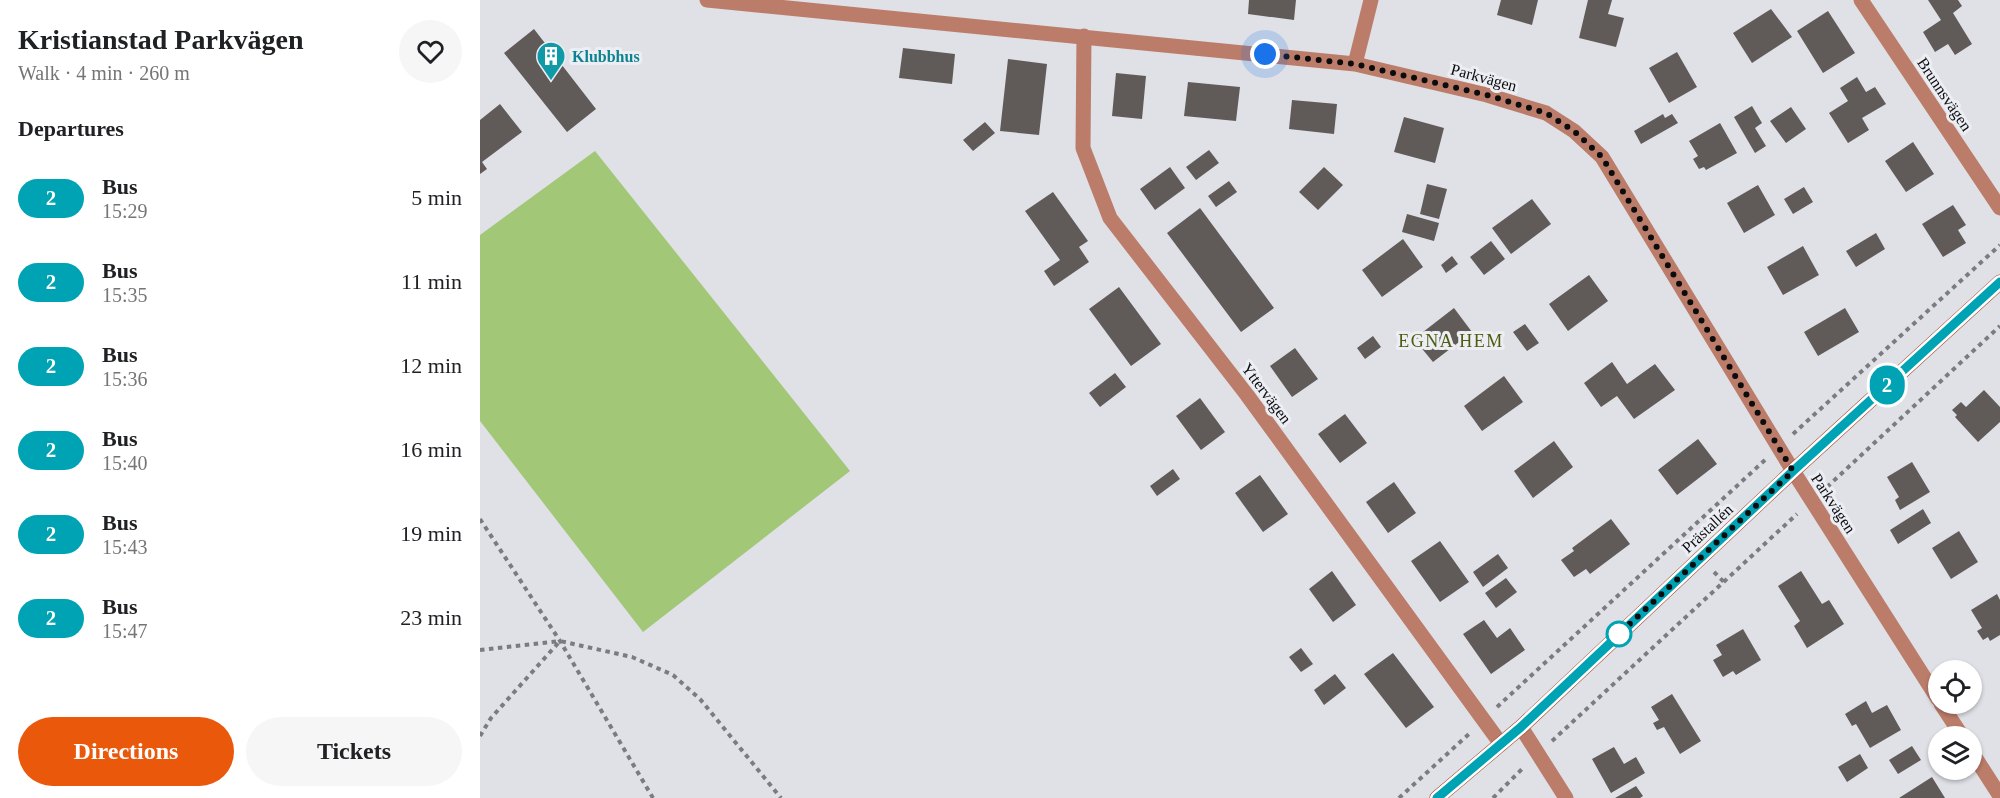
<!DOCTYPE html>
<html lang="en">
<head>
<meta charset="utf-8">
<style>
  body { margin:0; font-family:Georgia,serif; background:#f6f6f6; color:#202124; height:100vh; display:flex; flex-direction:column; font-size:22px; white-space:nowrap }
  * { box-sizing:border-box; margin:0 }
  p { font-size:20px; color:#757577 }
  .icon { flex:none; width:33px; height:33px; fill:none; stroke:currentColor; stroke-width:2; stroke-linecap:round; stroke-linejoin:round }
  .map { position:relative; flex:1; overflow:hidden }
  .panel { display:flex; flex-direction:column; background:#fff; width:480px }
  .panel>* { flex:none }
  .badge { padding:0 12px; border-radius:20px; font-size:21px; line-height:39px }
  .buttons { position:absolute; left:1448px; top:660px; display:grid; gap:12px }
  .buttons a { display:grid; place-items:center; width:54px; height:54px; border-radius:50%; background:#fff; box-shadow:0 2px 4px #0004; font-size:30px }
  .you { position:absolute; width:30px; height:30px; margin:-15px; border:4px solid #fff; border-radius:50%; background:#1a73e8; box-shadow:0 0 0 9px #1a73e833 }
  .map>.badge { position:absolute; translate:-50% -50%; box-shadow:0 0 0 3px #fff }
  h2 { padding:0 18px; font-size:22px; line-height:54px }
  .round { display:grid; place-items:center; flex:none; width:63px; height:63px; border-radius:32px; background:#f6f6f6 }
  .summary { display:flex; align-items:center; justify-content:space-between; height:102px; padding:0 18px }
  h1 { font-size:28px; font-weight:700; line-height:45px }
  .primary-button { display:flex; gap:12px; margin-top:auto; padding:12px 18px }
  .primary-button a { flex:1; height:69px; border-radius:36px; background:#ea580c; color:#fff; font-size:24px; font-weight:700; line-height:69px; text-align:center }
  .primary-button a+a { background:#f6f6f6; color:#202124 }
  ul { padding:0; list-style:none }
  li { display:flex; align-items:center; gap:18px; height:84px; padding:0 18px }
  li div { flex:1 }
  li b { display:block; font-size:22px }
  li em { font-style:normal }
  li .badge { min-width:66px; font-weight:700; text-align:center }
  main { display:flex; flex:1; min-height:0 }
  .map>svg:first-child { display:block }
  .green { fill:#a1c777 }
  .building { fill:#605b58 }
  .lines { fill:none; stroke-linecap:round; stroke-linejoin:round }
  .path { stroke:#7b7c80; stroke-width:4; stroke-dasharray:4.5 4.5; stroke-linecap:butt }
  .street { stroke:#bc7c6a; stroke-width:15 }
  .secondary { stroke:#a3482d; stroke-width:15 }
  .line-casing { stroke:#fff; stroke-width:14 }
  .line { stroke:#00a3b4; stroke-width:9 }
  .walk { stroke:#0b0c0d; stroke-width:6; stroke-dasharray:0 10.8 }
  .stop-dot { fill:#fff; stroke:#00a3b4; stroke-width:3 }
  .labels { text-anchor:middle; stroke-width:6; stroke-linejoin:round; paint-order:stroke }
  .culture-label { font-size:16px; font-weight:bold; fill:#0d838f; stroke:#eceef4; text-anchor:start }
  .street-label { font-size:16px; fill:#0b0c0d; stroke:#eceef4 }
  .neighbourhood-label { font-size:18px; letter-spacing:1.5px; fill:#4d5c0e; stroke:#eceef4 }
</style>
</head>
<body>
<main>
<section class="panel">
<div class="summary"><div><h1>Kristianstad Parkvägen</h1><p>Walk · 4 min · 260 m</p></div><a class="round"><svg class="icon" aria-label="heart" viewBox="0 0 24 24"><path d="M12 20l-8-8c-3-5 5-10 8-4 3-6 11-1 8 4z"/></svg></a></div>
<h2>Departures</h2>
<ul>
<li><span class="badge" style="background:#00a3b4;color:#fff">2</span><div><b>Bus</b><p>15:29</p></div><em>5 min</em></li>
<li><span class="badge" style="background:#00a3b4;color:#fff">2</span><div><b>Bus</b><p>15:35</p></div><em>11 min</em></li>
<li><span class="badge" style="background:#00a3b4;color:#fff">2</span><div><b>Bus</b><p>15:36</p></div><em>12 min</em></li>
<li><span class="badge" style="background:#00a3b4;color:#fff">2</span><div><b>Bus</b><p>15:40</p></div><em>16 min</em></li>
<li><span class="badge" style="background:#00a3b4;color:#fff">2</span><div><b>Bus</b><p>15:43</p></div><em>19 min</em></li>
<li><span class="badge" style="background:#00a3b4;color:#fff">2</span><div><b>Bus</b><p>15:47</p></div><em>23 min</em></li>
</ul>
<div class="primary-button"><a>Directions</a><a>Tickets</a></div>
</section>
<div class="map">
<svg width="1520" height="798" viewBox="0 0 1520 798">
  <rect width="100%" height="100%" fill="#dfe1e7"/>
  <path class="green" d="M115,151L370,471L163,632L0,421V235Z"/>
  <path class="building" d="M769,0H816L814,20L768,14Z
    M1021,0H1058L1052,25L1017,15Z
    M1108,0H1132L1128,14L1144,18L1136,47L1099,38Z
    M1448,0H1478L1482,6L1473,13L1492,44L1475,55L1468,44L1455,52L1443,32L1461,20Z
    M1291,9L1312,37L1272,63L1253,33Z
    M1348,11L1375,53L1343,73L1317,31Z
    M54,29L116,109L87,132L24,53Z
    M423,48L475,54L472,84L419,78Z
    M1197,52L1217,87L1189,103L1169,68Z
    M528,59L567,64L559,135L520,131Z
    M636,73L666,76L662,119L632,116Z
    M1377,77L1386,92L1395,87L1406,104L1382,118L1389,130L1368,143L1349,113L1368,101L1360,88Z
    M708,82L760,87L756,121L704,116Z
    M812,100L857,104L854,134L809,129Z
    M20,104L42,132L2,162L7,169L0,174V120Z
    M1272,106L1282,123L1275,128L1286,146L1275,153L1254,117Z
    M1311,107L1326,129L1306,143L1290,121Z
    M1183,114L1185,118L1192,114L1198,123L1161,144L1154,131Z
    M924,117L964,128L955,163L914,152Z
    M505,122L515,133L493,151L483,140Z
    M1240,123L1257,153L1226,170L1224,167L1219,169L1213,159L1218,156L1209,141Z
    M1433,142L1454,174L1426,192L1405,161Z
    M729,150L739,163L716,180L706,167Z
    M690,167L705,188L675,210L660,189Z
    M844,167L863,185L838,210L819,192Z
    M749,181L757,192L736,207L728,196Z
    M947,184L967,189L959,219L940,214Z
    M1278,185L1295,215L1264,233L1247,203Z
    M1324,187L1333,202L1313,214L1304,199Z
    M573,192L608,241L599,247L609,262L574,286L564,271L580,260L545,211Z
    M1052,199L1071,224L1031,254L1012,228Z
    M1473,205L1486,225L1478,230L1486,243L1463,257L1442,224Z
    M720,208L794,308L761,332L687,233Z
    M927,214L959,223L954,241L922,232Z
    M1396,233L1405,249L1376,267L1366,251Z
    M923,239L943,267L902,297L882,270Z
    M1011,241L1025,259L1004,275L990,257Z
    M1323,246L1339,275L1303,295L1287,267Z
    M972,256L978,264L966,273L961,265Z
    M1109,275L1128,301L1088,331L1069,304Z
    M639,287L681,344L651,366L609,309Z
    M974,308L992,332L953,362L934,339Z
    M1365,308L1379,332L1338,356L1324,332Z
    M1045,324L1059,343L1047,351L1033,332Z
    M893,336L901,347L885,359L877,348Z
    M815,348L838,379L812,397L790,366Z
    M1132,362L1147,384L1175,364L1195,390L1154,419L1137,396L1121,407L1104,383Z
    M635,373L646,387L620,407L609,393Z
    M1024,376L1043,402L1002,431L984,406Z
    M1504,390L1520,407V422L1498,442L1475,417L1477,415L1472,410L1481,402L1486,407Z
    M720,398L745,432L721,450L696,416Z
    M865,414L887,443L860,463L838,434Z
    M1218,439L1237,464L1197,495L1178,470Z
    M1074,441L1093,467L1053,498L1034,471Z
    M1432,462L1450,492L1420,510L1415,500L1419,497L1407,477Z
    M693,469L700,479L677,496L670,486Z
    M780,475L808,514L783,532L755,493Z
    M914,482L936,513L908,533L886,502Z
    M1443,509L1451,523L1418,544L1410,530Z
    M1131,519L1150,544L1110,574L1106,569L1094,577L1081,560L1094,551L1092,548Z
    M1479,531L1498,562L1471,579L1452,548Z
    M960,541L989,582L960,602L931,561Z
    M1018,554L1028,568L1003,587L993,572Z
    M852,571L876,605L853,622L829,589Z
    M1321,571L1342,604L1349,600L1364,624L1327,648L1314,626L1320,621L1298,586Z
    M1026,578L1037,592L1016,608L1005,593Z
    M1517,594L1520,600V635L1510,641L1508,637L1503,640L1497,631L1502,628L1491,610Z
    M1004,620L1017,638L1030,628L1045,650L1011,674L983,634Z
    M1263,629L1281,660L1256,675L1253,671L1243,677L1233,660L1242,655L1236,645Z
    M821,648L833,664L821,672L809,657Z
    M913,653L954,707L926,728L884,674Z
    M855,674L866,688L844,705L834,690Z
    M1192,694L1221,741L1200,754L1184,727L1177,730L1173,723L1179,720L1171,707Z
    M1386,701L1392,713L1407,705L1421,730L1390,748L1376,724L1372,726L1365,714Z
    M1432,746L1441,760L1418,774L1409,760Z
    M1134,747L1144,764L1156,757L1165,773L1131,793L1112,759Z
    M1380,754L1388,768L1367,782L1358,767Z
    M1452,777L1465,798H1419Z
    M1156,786L1163,796L1160,798H1135Z"/>
  <g class="lines">
    <path class="path" d="M1313,434L1520,245
      M1347,487L1520,326
      M0,519L80,641L173,798
      M1234,572L1244,582
      M0,650L80,641
      M1017,707L1285,460
      M0,736L11,718L80,641L152,657L193,675L220,699L301,798
      M1072,741L1317,514
      M919,798L990,733
      M1013,798L1044,767"/>
    <path class="street" d="M227,0L875,64L1007,95L1066,113L1094,131L1122,157L1313,471L1458,699
      M1381,0L1520,208
      M604,36L603,148L630,218L767,395L1021,744
      M875,64L891,0
      M1461,704L1482,736
      M1041,727L1086,798
      M1491,751L1520,796"/>
    <path class="secondary" d="M957,798L1041,727L1313,471L1520,282"/>
  </g>
  <g class="lines">
    <g class="line-casing">
      <path id="line" d="M957,798L1041,727L1313,471L1520,282"/>
    </g>
    <use href="#line" class="line"/>
    <path class="walk" d="M785,54L875,64L1007,95L1066,113L1094,131L1122,157L1313,471L1139,634"/>
  </g>
  <defs>
    <g id="building-pin" transform="scale(1.5)"><path d="M0 17L-7.5 6A9.5 9.5 0 1 1 7.5 6Z" fill="#0f9aa8" stroke="#eceef4"/><path d="M-4-6H4V6H1V3H-1V6H-4ZM-2.5-4.3h1.7v1.8h-1.7ZM.8-4.3h1.7v1.8H.8ZM-2.5-1h1.7V.8h-1.7ZM.8-1h1.7V.8H.8Z" fill="#fff"/></g>
  </defs>
  <g fill-rule="evenodd">
    <use href="#building-pin" x="71" y="56"/>
  </g>
  <circle class="stop-dot" cx="1139" cy="634" r="12"/>
  <g class="labels">
    <g class="culture-label">
      <text x="92" y="62">Klubbhus</text>
    </g>
    <g class="street-label">
      <text transform="translate(1004 77) rotate(15)" y="6">Parkvägen</text>
      <text transform="translate(1465 94) rotate(56)" y="6">Brunnsvägen</text>
      <text transform="translate(787 393) rotate(53)" y="6">Yttervägen</text>
      <text transform="translate(1354 503) rotate(57)" y="6">Parkvägen</text>
      <text transform="translate(1227 528) rotate(-43)" y="6">Prästallén</text>
    </g>
    <g class="neighbourhood-label">
      <text x="971" y="347">EGNA HEM</text>
    </g>
  </g>
</svg>
<div class="buttons">
<a><svg class="icon" aria-label="locate" viewBox="0 0 24 24"><circle cx="12" cy="12" r="6"/><path d="M12 2v4M12 18v4M2 12h4M18 12h4"/></svg></a>
<a><svg class="icon" aria-label="layers" viewBox="0 0 24 24"><path d="M12 4l9 5-9 5-9-5zM3 14l9 5 9-5"/></svg></a>
</div>
<div class="you" style="left:785px;top:54px"></div>
<b class="badge" style="left:1407px;top:385px;background:#00a3b4;color:#fff">2</b>
</div>
</main>
</body>
</html>
